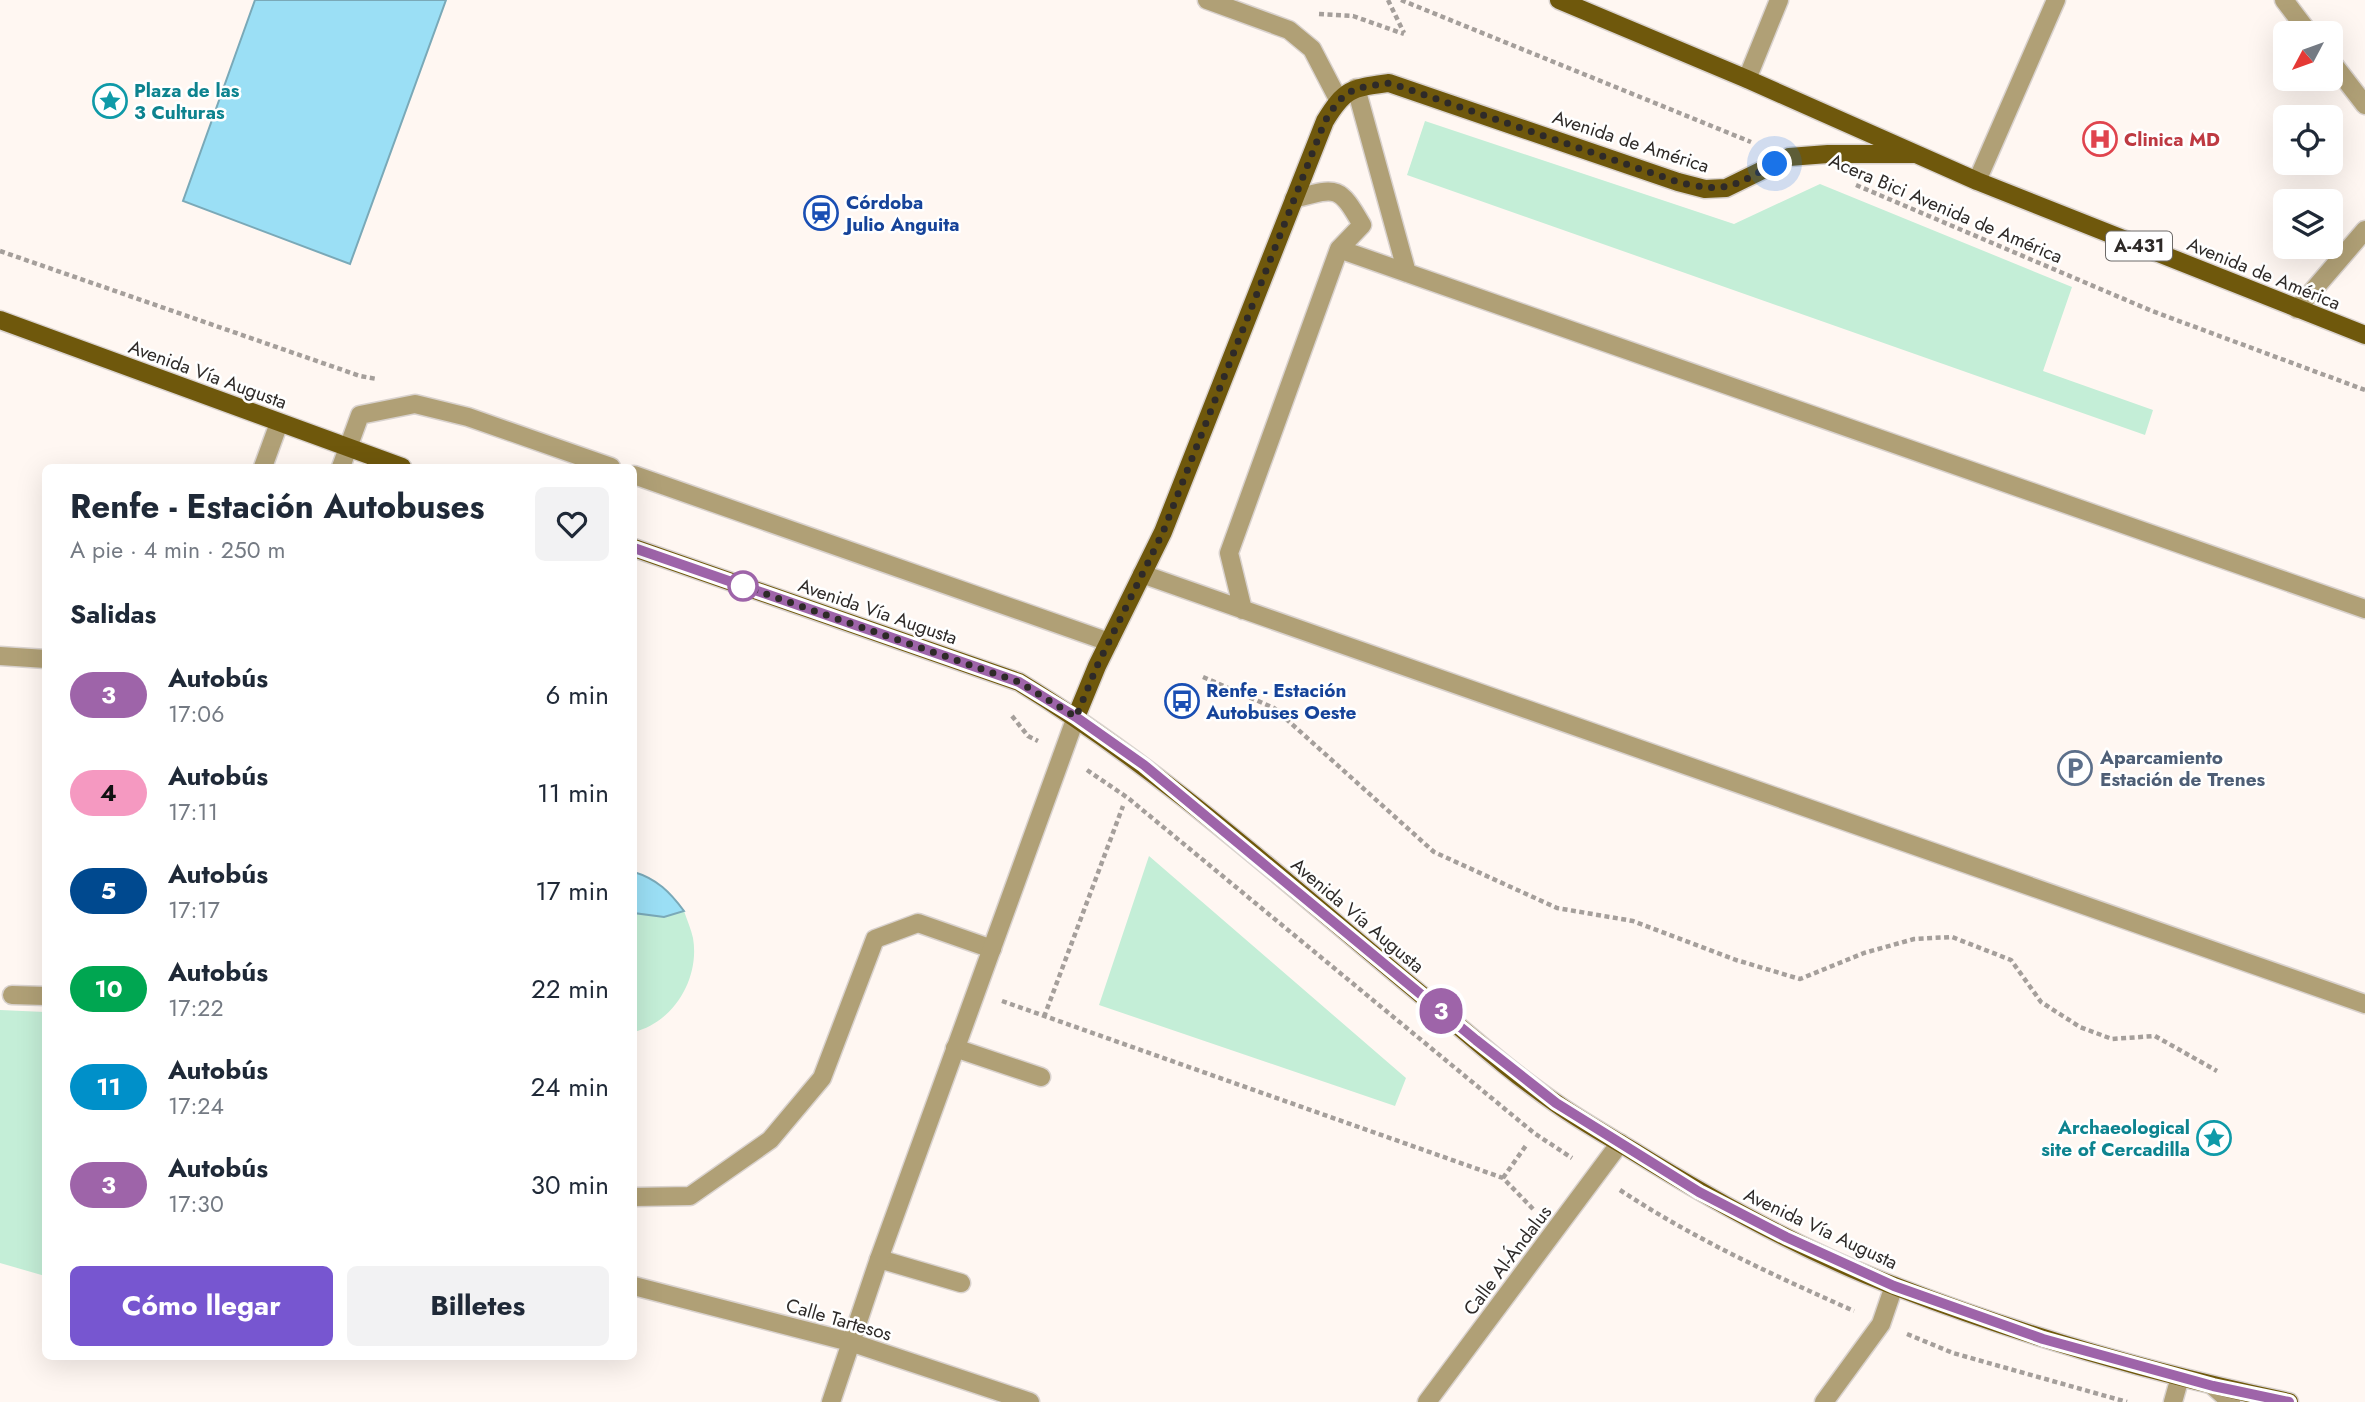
<!DOCTYPE html>
<html lang="es">
<head>
<meta charset="utf-8">
<style>
  body { margin:0; font-family:Jost,sans-serif; background:#f2f2f3; color:#1f2937; height:100vh; display:flex; flex-direction:column; font-size:26px; white-space:nowrap }
  * { box-sizing:border-box; margin:0 }
  p { font-size:23px; color:#747a83 }
  .icon { flex:none; width:38px; height:38px; fill:none; stroke:currentColor; stroke-width:2; stroke-linecap:round; stroke-linejoin:round }
  .map { position:relative; flex:1; overflow:hidden }
  .details { position:absolute; left:42px; top:464px; width:595px; height:896px; display:flex; flex-direction:column; background:#fff; border-radius:10px; box-shadow:0 7px 28px #0002 }
  .details>* { flex:none }
  .badge { padding:0 14px; border-radius:23px; font-size:24px; line-height:46px }
  .needle { width:46px; rotate:229deg }
  .tools { position:absolute; left:2273px; top:21px; display:grid; gap:14px }
  .tools a { display:grid; place-items:center; width:70px; height:70px; border-radius:10px; background:#fff; box-shadow:0 7px 28px #0002; font-size:35px }
  .you { position:absolute; width:35px; height:35px; margin:-18px; border:5px solid #fff; border-radius:50%; background:#1a73e8; box-shadow:0 0 0 10px #1a73e833 }
  .map>.badge { position:absolute; translate:-50% -50%; box-shadow:0 0 0 4px #fff }
  h2 { padding:0 28px; font-size:26px; line-height:63px }
  .round { display:grid; place-items:center; flex:none; width:74px; height:74px; border-radius:10px; background:#f2f2f3 }
  .summary { display:flex; align-items:center; justify-content:space-between; height:119px; padding:0 28px }
  h1 { font-size:33px; font-weight:700; line-height:52px }
  .cta { display:flex; gap:14px; margin-top:auto; padding:14px 28px }
  .cta a { flex:1; height:80px; border-radius:10px; background:#7756d0; color:#fff; font-size:28px; font-weight:700; line-height:80px; text-align:center }
  .cta a+a { background:#f2f2f3; color:#1f2937 }
  ul { padding:0; list-style:none }
  li { display:flex; align-items:center; gap:21px; height:98px; padding:0 28px }
  li div { flex:1 }
  li b { display:block; font-size:26px }
  li em { font-style:normal }
  li .badge { min-width:77px; font-weight:700; text-align:center }
  .map>svg:first-child { display:block }
  .green { fill:#c4eed7 }
  .water { fill:#9bdff5; stroke:#7aa9b8; stroke-width:2 }
  .lines { fill:none; stroke-linecap:round; stroke-linejoin:round }
  .lane-casing { stroke:#d9d2ce; stroke-width:21 }
  .street-casing { stroke:#d9d2ce; stroke-width:21 }
  .primary-casing { stroke:#d9d2ce; stroke-width:21 }
  .path { stroke:#a59f9b; stroke-width:4.5; stroke-dasharray:5 3.5; stroke-linecap:butt }
  .lane { stroke:#b0a076; stroke-width:18 }
  .street { stroke:#b0a076; stroke-width:18 }
  .primary { stroke:#6f580c; stroke-width:18 }
  .line-casing { stroke:#fff; stroke-width:16 }
  .line { stroke:#9e64a9; stroke-width:10 }
  .walk { stroke:#2e2a28; stroke-width:7; stroke-dasharray:0 12.6 }
  .stop-dot { fill:#fff; stroke:#9e64a9; stroke-width:3.5 }
  .labels { text-anchor:middle; stroke-width:5; stroke-linejoin:round; paint-order:stroke }
  .shield { fill:#fff; stroke:#6d6a68; stroke-width:2 }
  .shield-label { font-size:18px; font-weight:bold; fill:#2e2a28 }
  .culture-label { font-size:19px; font-weight:bold; fill:#0d838f; stroke:#fff; text-anchor:start }
  .health-label { font-size:19px; font-weight:bold; fill:#be3a42; stroke:#fff; text-anchor:start }
  .street-label { font-size:19px; fill:#2e2a28; stroke:#fff }
  .transit-label { font-size:19px; font-weight:bold; fill:#164399; stroke:#fff; text-anchor:start }
  .service-label { font-size:19px; font-weight:bold; fill:#4e5e75; stroke:#fff; text-anchor:start }
</style>
</head>
<body>
<div class="map">
<svg width="2365" height="1402" viewBox="0 0 2365 1402">
  <rect width="100%" height="100%" fill="#fff7f2"/>
  <path class="green" d="M1425,121L1734,224L1820,184L2072,287L2043,371L2153,410L2145,435L1407,175Z
    M1149,856L1406,1078L1395,1106L1099,1005Z
    M684,911C687,920 691,929 693,938C700,978 674,1022 634,1032V913L664,917Z
    M0,1010L45,1012V1276L0,1263Z"/>
  <path class="water" d="M255,0H446L350,264L183,201Z
    M634,872C657,879 670,892 684,911L664,917L634,913Z"/>
  <g class="lines">
    <g class="lane-casing">
      <path id="lane" d="M1207,0L1289,30L1312,49L1338,99
        M1356,88L1407,273
        M1339,249L2365,609
        M341,467L360,415L415,404L468,417L611,467
        M634,475L1109,642
        M1142,574L2365,1004
        M1243,610L1229,553L1339,249L1362,225C1339,185 1337,187 1294,199
        M955,1048L1041,1077
        M634,1197L690,1196L770,1140L822,1078L875,939L918,923L992,949
        M879,1259L961,1283"/>
    </g>
    <g class="street-casing">
      <path id="street" d="M2284,0L2309,33
        M2331,61L2365,105
        M1747,79L1779,0
        M1977,181L2056,0
        M2297,309L2365,230
        M263,467L279,423
        M0,656L46,659
        M12,995L46,996
        M634,1286L850,1342L1030,1402
        M2213,1386L2231,1402
        M831,1402L879,1259L1076,717
        M1427,1402L1620,1143
        M1824,1402L1881,1324L1894,1286
        M2173,1402L2180,1377"/>
    </g>
    <g class="primary-casing">
      <path id="primary" d="M1559,0L1747,79L1977,181L2365,335
        M0,320L402,467
        M634,548L1019,682C1165,771 1292,888 1424,997C1467,1033 1510,1072 1557,1104C1581,1121 1608,1136 1633,1151C1717,1203 1805,1252 1897,1287C2024,1336 2156,1374 2289,1402
        M1076,717L1097,666L1163,532L1325,121C1345,88 1352,88 1389,83L1678,182L1705,189L1726,188L1789,157L1828,154H1914"/>
    </g>
    <path class="path" d="M1388,0L1404,33
      M1401,0L1751,142
      M1319,14L1353,16L1404,34
      M1856,185L2152,311L2365,390
      M0,251L360,376L377,379
      M1203,677L1274,708L1434,852L1557,908L1633,921L1736,960L1800,979L1864,953L1914,939L1952,937L2011,960L2041,1002L2080,1027L2112,1039L2155,1036L2217,1071
      M1012,716L1028,736L1038,741
      M1087,770L1128,798L1534,1133L1572,1158
      M1002,1001L1503,1178L1534,1210
      M1044,1017L1123,806
      M1503,1178L1527,1144
      M1620,1190C1694,1239 1773,1275 1854,1311
      M1907,1334L1953,1353L2127,1402"/>
    <use href="#lane" class="lane"/>
    <use href="#street" class="street"/>
    <use href="#primary" class="primary"/>
  </g>
  <g class="lines">
    <g class="line-casing">
      <path id="line" d="M634,548L1019,682L1076,717L1144,765L1476,1040L1556,1103L1699,1192L1786,1237L1894,1286L2043,1339L2213,1386L2289,1402"/>
    </g>
    <use href="#line" class="line"/>
    <path class="walk" d="M743,586L737,584L1019,682L1076,717L1097,666L1163,532L1325,121C1345,88 1352,88 1390,83L1678,182C1728,194 1732,186 1775,164"/>
  </g>
  <defs>
    <g id="sight-ring" transform="scale(1.75)"><circle r="9.5" fill="#fff" stroke="#0f9aa8" stroke-width="1.5"/><path d="M0-6L1.8-2.2L6-1.7L2.9 1.2L3.7 5.4L0 3.3L-3.7 5.4L-2.9 1.2L-6-1.7L-1.8-2.2Z" fill="#0f9aa8"/></g>
    <g id="hospital-ring" transform="scale(1.75)"><circle r="9.5" fill="#fff" stroke="#e0444e" stroke-width="1.5"/><path d="M-5-5h3v3.5h4V-5h3V5h-3V1.5h-4V5h-3Z" fill="#e0444e"/></g>
    <g id="station-ring" transform="scale(1.75)"><circle r="9.5" fill="#fff" stroke="#1a4fb4" stroke-width="1.5"/><path d="M-3-6H3Q5-6 5-4V2Q5 4 3 4L4.5 6H3L1.5 4h-3L-3 6H-4.5L-3 4Q-5 4-5 2V-4Q-5-6-3-6ZM-3.5-4v3h7v-3ZM-3.5 1v1.5H-2V1ZM2 1v1.5H3.5V1Z" fill="#1a4fb4"/></g>
    <g id="bus-ring" transform="scale(1.75)"><circle r="9.5" fill="#fff" stroke="#1a4fb4" stroke-width="1.5"/><path d="M-5-6H5V4H4V6H2V4H-2V6H-4V4H-5ZM-3.5-4V0h7V-4ZM-3.5 1.2v1.5H-2V1.2ZM2 1.2v1.5H3.5V1.2Z" fill="#1a4fb4"/></g>
    <g id="parking-ring" transform="scale(1.75)"><circle r="9.5" fill="#fff" stroke="#5c6f8a" stroke-width="1.5"/><path d="M-3.5-5.5H1a3.5 3.5 0 0 1 0 7H-1V5.5H-3.5ZM-1-3.4V-.6H.8a1.4 1.4 0 0 0 0-2.8Z" fill="#5c6f8a"/></g>
  </defs>
  <g fill-rule="evenodd">
    <use href="#sight-ring" x="110" y="101"/>
    <use href="#hospital-ring" x="2100" y="139"/>
    <use href="#station-ring" x="821" y="213"/>
    <use href="#bus-ring" x="1182" y="701"/>
    <use href="#parking-ring" x="2075" y="768"/>
    <use href="#sight-ring" x="2214" y="1138"/>
  </g>
  <circle class="stop-dot" cx="743" cy="586" r="14"/>
  <g class="labels">
    <rect class="shield" x="2106" y="231.5" width="66" height="29" rx="5"/>
    <g class="shield-label">
      <text x="2139" y="252">A-431</text>
    </g>
    <g class="culture-label">
      <text x="134" y="97">Plaza de las<tspan x="134" dy="22">3 Culturas</tspan></text>
      <text x="2190" y="1134" text-anchor="end">Archaeological<tspan x="2190" dy="22">site of Cercadilla</tspan></text>
    </g>
    <g class="health-label">
      <text x="2124" y="146">Clinica MD</text>
    </g>
    <g class="street-label">
      <text transform="translate(1631 141) rotate(18)" y="7">Avenida de América</text>
      <text transform="translate(1946 208) rotate(23)" y="7">Acera Bici Avenida de América</text>
      <text transform="translate(2264 273) rotate(22)" y="7">Avenida de América</text>
      <text transform="translate(208 374) rotate(20)" y="7">Avenida Vía Augusta</text>
      <text transform="translate(878 611) rotate(19)" y="7">Avenida Vía Augusta</text>
      <text transform="translate(1358 915) rotate(40)" y="7">Avenida Vía Augusta</text>
      <text transform="translate(1821 1228) rotate(25)" y="7">Avenida Vía Augusta</text>
      <text transform="translate(1507 1260) rotate(-53)" y="7">Calle Al-Ándalus</text>
      <text transform="translate(839 1319) rotate(16)" y="7">Calle Tartesos</text>
    </g>
    <g class="transit-label">
      <text x="846" y="209">Córdoba<tspan x="846" dy="22">Julio Anguita</tspan></text>
      <text x="1206" y="697">Renfe - Estación<tspan x="1206" dy="22">Autobuses Oeste</tspan></text>
    </g>
    <g class="service-label">
      <text x="2100" y="764">Aparcamiento<tspan x="2100" dy="22">Estación de Trenes</tspan></text>
    </g>
  </g>
</svg>
<div class="tools">
<a><svg class="needle" viewBox="-14 -14 28 28"><path d="M0-13l5 13h-10z" fill="#e53935"/><path d="M0 13l5-13h-10z" fill="#747a83"/></svg></a>
<a><svg class="icon" aria-label="locate" viewBox="0 0 24 24"><circle cx="12" cy="12" r="6"/><path d="M12 2v4M12 18v4M2 12h4M18 12h4"/></svg></a>
<a><svg class="icon" aria-label="layers" viewBox="0 0 24 24"><path d="M12 4l9 5-9 5-9-5zM3 14l9 5 9-5"/></svg></a>
</div>
<div class="you" style="left:1775px;top:164px"></div>
<b class="badge" style="left:1441px;top:1011px;background:#9e64a9;color:#fff">3</b>
<section class="details">
<div class="summary"><div><h1>Renfe - Estación Autobuses</h1><p>A pie · 4 min · 250 m</p></div><a class="round"><svg class="icon" aria-label="heart" viewBox="0 0 24 24"><path d="M12 20l-8-8c-3-5 5-10 8-4 3-6 11-1 8 4z"/></svg></a></div>
<h2>Salidas</h2>
<ul>
<li><span class="badge" style="background:#9e64a9;color:#fff">3</span><div><b>Autobús</b><p>17:06</p></div><em>6 min</em></li>
<li><span class="badge" style="background:#f599c1;color:#111">4</span><div><b>Autobús</b><p>17:11</p></div><em>11 min</em></li>
<li><span class="badge" style="background:#00498f;color:#fff">5</span><div><b>Autobús</b><p>17:17</p></div><em>17 min</em></li>
<li><span class="badge" style="background:#00a651;color:#fff">10</span><div><b>Autobús</b><p>17:22</p></div><em>22 min</em></li>
<li><span class="badge" style="background:#0090c9;color:#fff">11</span><div><b>Autobús</b><p>17:24</p></div><em>24 min</em></li>
<li><span class="badge" style="background:#9e64a9;color:#fff">3</span><div><b>Autobús</b><p>17:30</p></div><em>30 min</em></li>
</ul>
<div class="cta"><a>Cómo llegar</a><a>Billetes</a></div>
</section>
</div>
</body>
</html>
